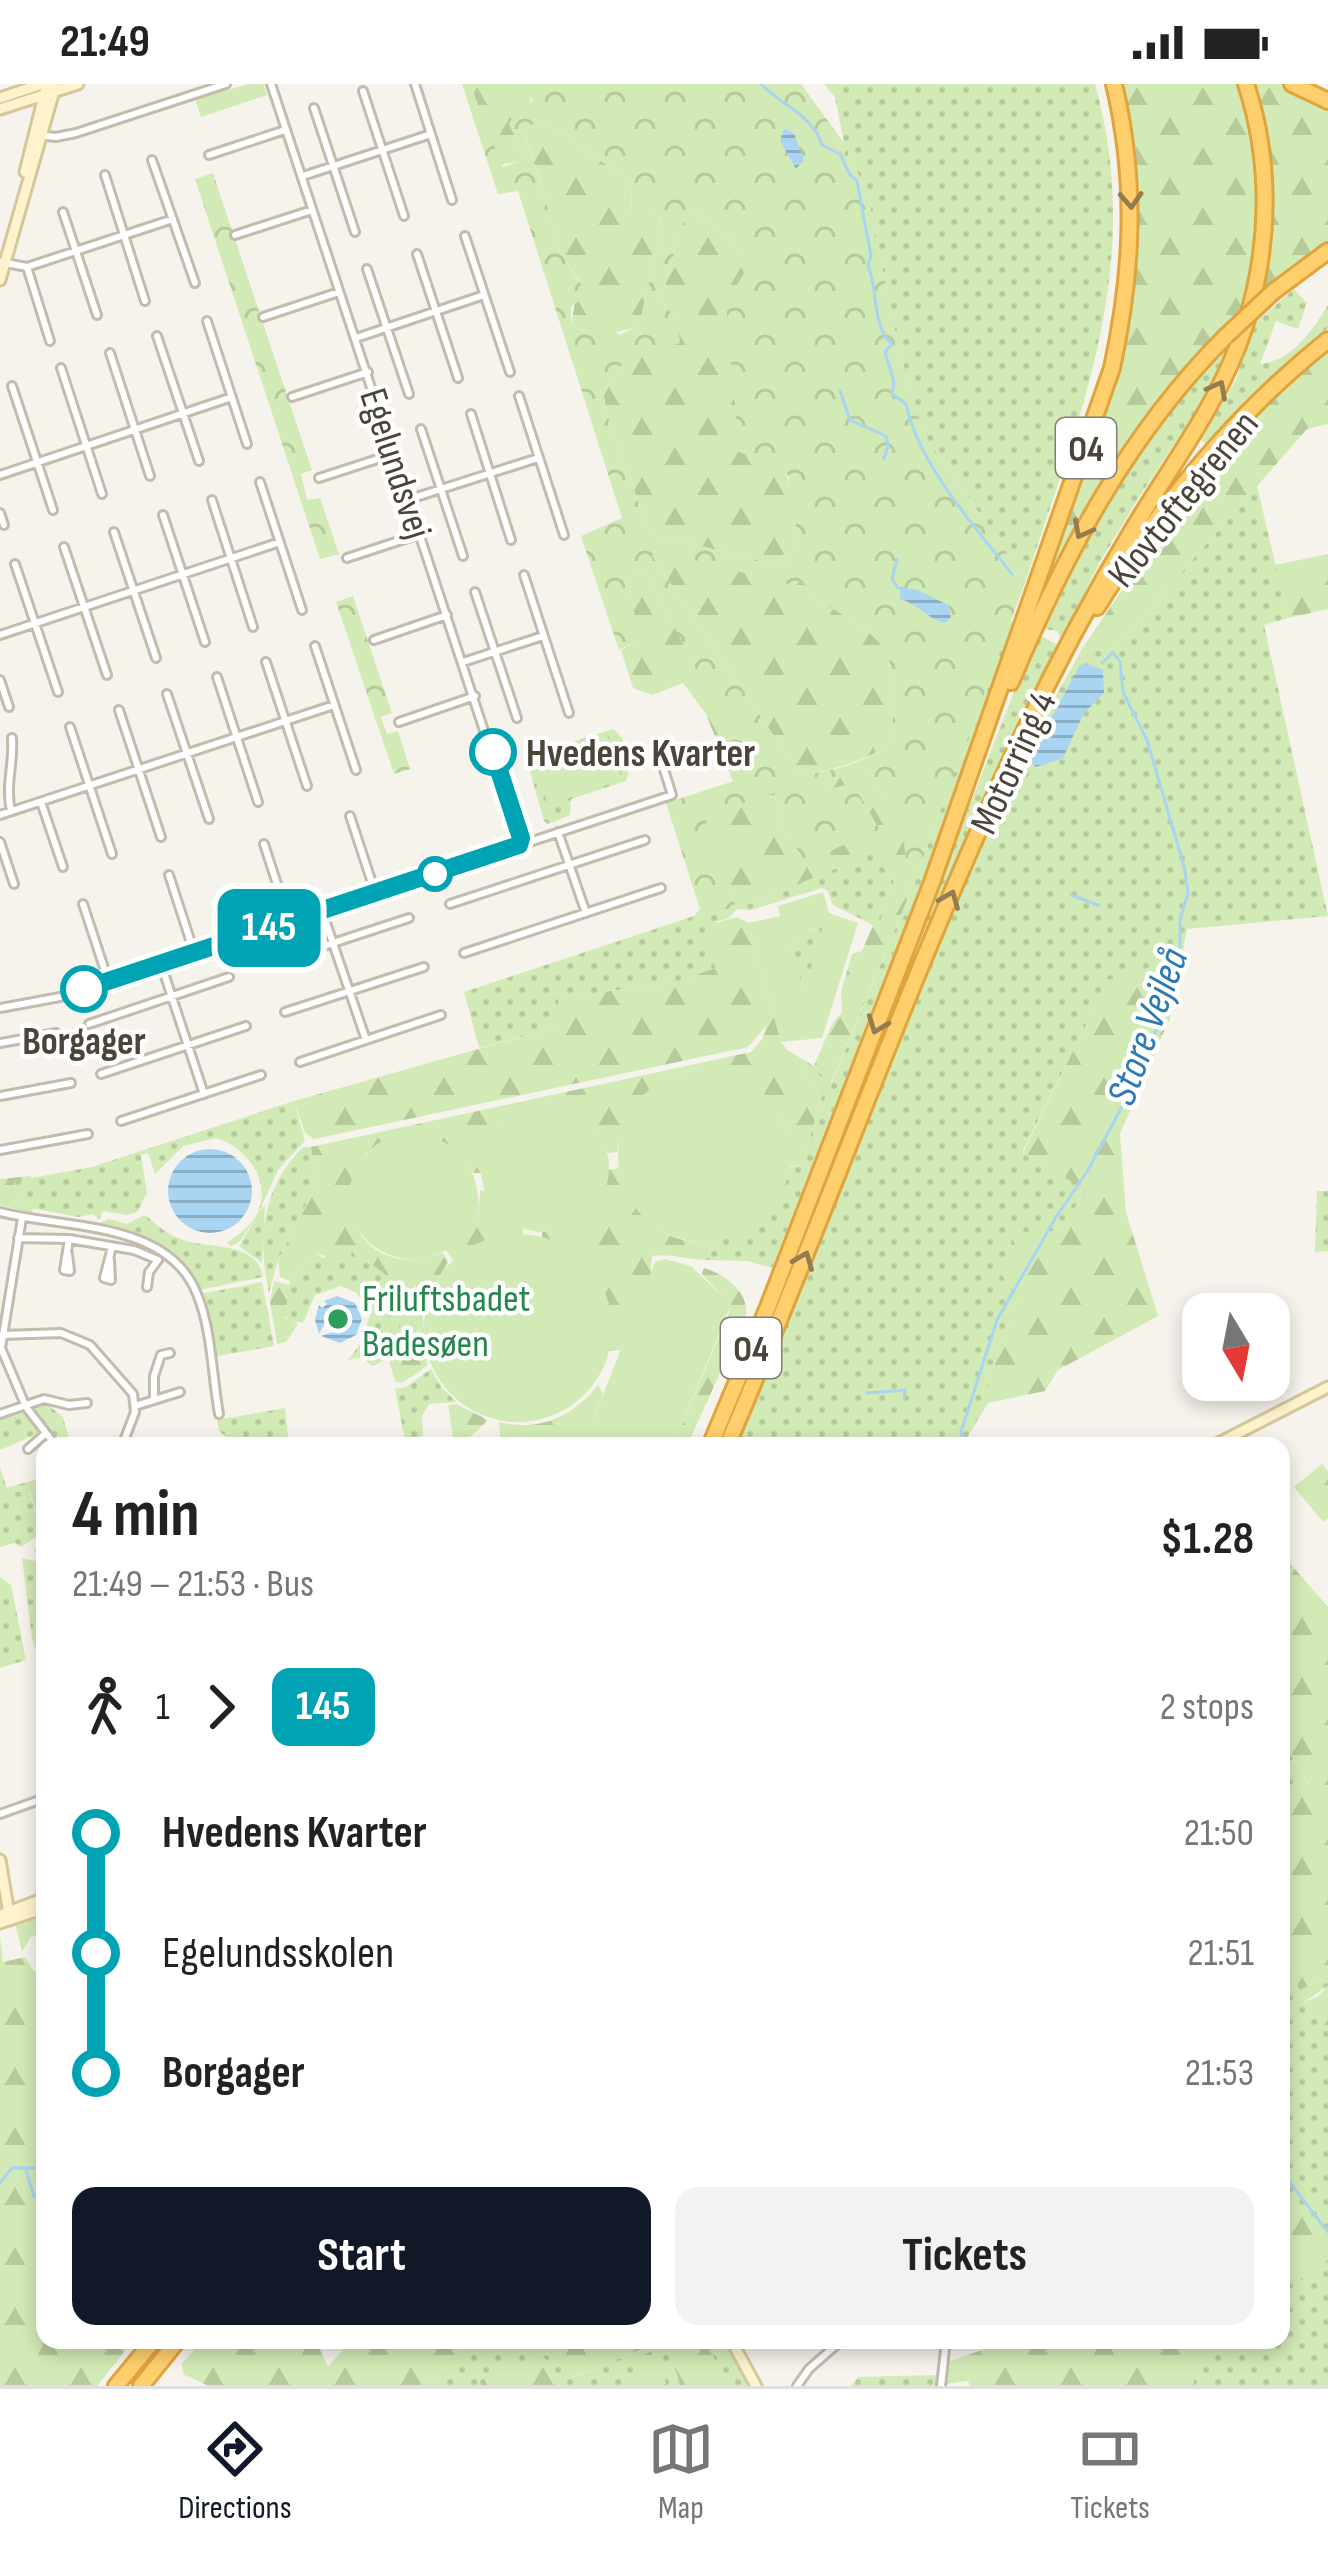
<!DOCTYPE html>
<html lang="en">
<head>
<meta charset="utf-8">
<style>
  body { margin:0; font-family:"Sofia Sans Condensed",sans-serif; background:#f2f2f2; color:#222; height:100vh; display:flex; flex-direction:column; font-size:45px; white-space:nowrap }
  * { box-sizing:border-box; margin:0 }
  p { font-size:39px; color:#767676 }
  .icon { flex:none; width:66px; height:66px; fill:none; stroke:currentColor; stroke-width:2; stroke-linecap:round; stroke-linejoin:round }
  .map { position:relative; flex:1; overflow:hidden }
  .details { position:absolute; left:36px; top:1353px; width:1254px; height:912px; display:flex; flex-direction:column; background:#fff; border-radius:24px; box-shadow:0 6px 18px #0003 }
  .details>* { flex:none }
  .badge { padding:0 24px; border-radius:18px; font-size:42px; line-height:78px }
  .needle { width:78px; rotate:170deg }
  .fabs { position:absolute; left:1182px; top:1209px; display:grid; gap:24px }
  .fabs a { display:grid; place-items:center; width:108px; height:108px; border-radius:24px; background:#fff; box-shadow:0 6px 18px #0003; font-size:60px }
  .map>.badge { position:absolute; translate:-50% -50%; box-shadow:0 0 0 6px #fff }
  .legs { display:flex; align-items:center; gap:18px; height:132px; padding:0 36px; font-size:39px }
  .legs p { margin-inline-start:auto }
  .head { display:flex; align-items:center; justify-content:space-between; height:204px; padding:0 36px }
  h1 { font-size:66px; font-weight:700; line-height:90px }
  .cta { display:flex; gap:24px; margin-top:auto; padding:24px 36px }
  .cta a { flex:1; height:138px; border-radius:24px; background:#111827; color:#fff; font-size:48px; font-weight:700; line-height:138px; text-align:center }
  .cta a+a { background:#f2f2f2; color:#222 }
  ul { padding:0 36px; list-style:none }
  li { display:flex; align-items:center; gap:42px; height:120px; font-size:45px }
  li i { display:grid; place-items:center; width:18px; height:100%; margin:0 15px; background:currentColor }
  li i::after { content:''; width:30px; height:30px; margin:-15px; border:9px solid; border-radius:50%; background:#fff }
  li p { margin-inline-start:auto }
  li:first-child i { background:linear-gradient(#0000 50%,currentColor 0) }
  li:last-child i { background:linear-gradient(currentColor 50%,#0000 0) }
  .status { display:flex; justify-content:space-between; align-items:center; height:84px; padding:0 60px; background:#fff; direction:ltr }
  .status svg { height:33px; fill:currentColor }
  .menu { display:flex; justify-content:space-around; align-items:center; height:168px; border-top:3px solid #e0e0e0; background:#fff; font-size:33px; color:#767676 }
  .menu a { display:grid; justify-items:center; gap:6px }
  .menu .current { color:#111827 }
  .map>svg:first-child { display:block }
  .grass { fill:url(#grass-dots) }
  .forest { fill:url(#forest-firs) }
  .park { fill:url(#park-crowns); fill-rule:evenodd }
  .garden { fill:#d2eab5; fill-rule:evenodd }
  .water { fill:url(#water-rules) }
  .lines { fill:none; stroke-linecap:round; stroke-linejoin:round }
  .stream { stroke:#a9d4f2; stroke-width:3 }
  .street-casing { stroke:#c2bbae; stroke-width:12 }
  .secondary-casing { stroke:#d6c79b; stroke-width:15 }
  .highway-casing { stroke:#e0a43c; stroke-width:20 }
  .street { stroke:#fff; stroke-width:6 }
  .secondary { stroke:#fff3cd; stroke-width:9 }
  .highway { stroke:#ffcf6e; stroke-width:14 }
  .highway-bridge-casing { stroke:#e0a43c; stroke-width:20; stroke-linecap:butt }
  .highway-bridge { stroke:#ffcf6e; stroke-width:14 }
  .oneway { stroke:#937c4e }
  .line-1-casing { stroke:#fff; stroke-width:27 }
  .line-1 { stroke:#00a3b4; stroke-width:18 }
  .stop-1-dot { fill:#fff; stroke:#00a3b4; stroke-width:6 }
  .leisure-dot { fill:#2e9e5b; stroke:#fff; stroke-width:4.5 }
  .labels { text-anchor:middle; stroke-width:9; stroke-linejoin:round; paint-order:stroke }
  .shield { fill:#fff; stroke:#817c74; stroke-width:3 }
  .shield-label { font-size:36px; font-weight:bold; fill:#4b4439 }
  .street-label { font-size:39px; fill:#4b4439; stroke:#fff }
  .stop-label { font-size:39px; font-weight:bold; fill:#4b4439; stroke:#fff; text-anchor:start }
  .leisure-label { font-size:39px; fill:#27864d; stroke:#fff; text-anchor:start }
  .water-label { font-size:42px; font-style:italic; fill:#2e7ab2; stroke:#fff }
</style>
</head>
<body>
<div class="status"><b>21:49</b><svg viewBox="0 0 49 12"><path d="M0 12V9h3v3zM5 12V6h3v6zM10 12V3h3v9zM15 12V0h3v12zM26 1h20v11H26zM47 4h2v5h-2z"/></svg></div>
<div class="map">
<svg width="1328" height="2302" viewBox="0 0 1328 2302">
  <defs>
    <pattern id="grass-dots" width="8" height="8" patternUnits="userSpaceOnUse" patternTransform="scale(3)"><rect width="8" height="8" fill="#d2eab5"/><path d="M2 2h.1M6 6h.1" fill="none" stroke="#b6ca9c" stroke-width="1.8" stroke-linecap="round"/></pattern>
    <pattern id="forest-firs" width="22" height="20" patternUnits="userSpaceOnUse" patternTransform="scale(3)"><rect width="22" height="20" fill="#d2eab5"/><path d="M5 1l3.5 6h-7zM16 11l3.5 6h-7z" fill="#b6ca9c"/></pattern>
    <pattern id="park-crowns" width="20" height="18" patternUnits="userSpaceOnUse" patternTransform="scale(3)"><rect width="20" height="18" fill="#d2eab5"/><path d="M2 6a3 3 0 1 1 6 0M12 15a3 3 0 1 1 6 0" fill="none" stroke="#b6ca9c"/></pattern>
    <pattern id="water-rules" width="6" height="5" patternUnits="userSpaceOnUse" patternTransform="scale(3)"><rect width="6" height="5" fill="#a9d4f2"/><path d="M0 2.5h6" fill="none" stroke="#8caec5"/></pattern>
  </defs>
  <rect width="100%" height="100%" fill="#f6f3ec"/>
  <path class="grass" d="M824,0H1095C1145,179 1081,328 1026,496L924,351L899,266L868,112L844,59L835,13Z
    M1294,205L1307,219L1298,245L1276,237L1260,280C1293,276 1311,248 1328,221V244L1227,337L1207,361L1201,355L1236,296L1253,241Z
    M1234,259L1221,291L1141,410L1101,476L1061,555L1057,547L1040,544L1060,499L1149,345L1227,260Z
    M1257,402L1288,534L1264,541L1328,832L1187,845L1173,922L1174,876L1108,897L1022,1069L1087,1105L1018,1213L988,1296V1319L968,1352L970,1362H734L923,895L1021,674L1083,563L1112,568Z
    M1010,537L1016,540L932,771L772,1184L748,1177L710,1176L711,1158C755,1151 776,1125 789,1085L802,1079L822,1012L787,966L814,982L831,1001L910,809Z
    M1037,549L1059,562L792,1192L787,1190Z
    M613,645C629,656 632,680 626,697L571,715L570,731L548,740L544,737L526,673Z
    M872,769L894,797L880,838L873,841L833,821L827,806L822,804L751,826L737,825L729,834L716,838V884L676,898L560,914L553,944L480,964L478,960L464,908L694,832L700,825H737Z
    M824,841L804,909L790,859L808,852L807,846Z
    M294,1017L305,1057L278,1086L259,1128L265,1120L262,1179L239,1162L257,1133L239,1158L231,1162L227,1159C232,1154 238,1152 243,1147C281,1115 256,1067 216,1054L183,1062L155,1090L148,1069L141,1071L147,1109L137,1128L127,1131L103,1127L99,1136L93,1130L78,1133L21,1122L20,1111L14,1109L15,1097L92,1083Z
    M303,1063H311L316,1101L278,1176L269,1209C257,1153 262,1104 303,1063Z
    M1317,1107H1328V1167L1315,1168Z
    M38,1130L96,1140L109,1135L127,1140L145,1131C156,1140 165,1149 178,1154C207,1167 256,1155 263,1193L199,1206C163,1141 103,1145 37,1133Z
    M345,1163L351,1165C359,1178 371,1178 383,1186C405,1200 399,1237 401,1260L384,1265L385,1276L372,1282L363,1273L348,1276L361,1259L370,1231L357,1209L341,1202L315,1211L303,1239L289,1237L283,1228L290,1197L315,1169L323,1174Z
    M262,1198L274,1262L212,1273L200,1210Z
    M431,1285L442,1304L457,1318L429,1320L422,1332L423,1350L414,1362H406L395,1305L406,1303Z
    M44,1318L63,1333L71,1362H61L31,1324Z
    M285,1324L289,1362H237L219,1347L217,1336Z
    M24,1329L39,1349L0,1366V1336Z
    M0,1383L8,1408H29L42,1449L21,1463L15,1459L0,1463Z
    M22,1474L45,1479V1594L32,1555Z
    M0,1493L11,1501L26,1576L0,1584Z
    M1281,1655L1308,1700L1281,1714Z
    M1281,1876L1300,1906L1328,1892V1902L1302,1919L1328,1947V2302H1192L1202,2272L1195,2256H1281Z
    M471,2256H548L569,2295L664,2256H725L754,2302H426Z
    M938,2291L939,2302H851L858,2293Z"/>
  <path class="forest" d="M470,0H523L531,11L529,21L509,39L523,71L520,77L500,81Z
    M1119,0H1243L1262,108L1248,221L1193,279L1125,364L1076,444L1030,539L1027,537L1127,233Z
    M1251,0H1281L1328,21V161L1265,207L1260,205L1265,182Z
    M540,35L626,94L632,101L631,135L635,137L651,129L659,132L662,143L639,242C619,250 587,253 571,241L579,196L563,173L524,46Z
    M697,129L729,154L749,182L796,440L790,480L783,482L650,450L607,331L603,307L626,276L677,236L661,216L684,135Z
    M1328,265V340L1307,345L1112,568L1083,563L1175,429L1252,332Z
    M656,465L787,499L802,498L812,512L864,543L889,568L894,656C880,672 819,693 799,689L652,472Z
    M1328,470V525L1288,534L1275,481Z
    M648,489L750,693L734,700L706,630L683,599L652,611L633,604L621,566L642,554L625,501L635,491Z
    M864,682L903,744L910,809L830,1002L814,982L832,940L842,928L841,908L852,870L862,867L873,841L880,838L894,797L872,770L737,825L703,731L775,708L778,737L805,777L831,704L826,695Z
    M737,833L748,839L781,958L822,1012L802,1079L789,1084C790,1067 789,1043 778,1029C741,980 671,967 636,1025C627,1040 619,1051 617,1068L608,1069L595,1043L502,1036L487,1058L482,1089H473L466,1077L367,1068C323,1130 372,1197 443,1169L448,1178L422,1222L427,1282L402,1299L395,1298L386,1265L401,1259C398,1206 406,1197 355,1172L351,1165L345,1163L333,1175L315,1169L290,1197L280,1193L278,1176L316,1101L311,1063L751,968L763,954L766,942L748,963L314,1055L305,1049L294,1017L553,944L559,914L676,898L715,884L709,841Z
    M1175,876L1173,922L1169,936L1120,1050L1126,1128L1158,1232L1058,1286L1045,1307L988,1319V1296L1018,1213L1000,1189L1016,1148L1060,1147L1086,1106L1023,1069L1108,896Z
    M620,1084C620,1096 625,1102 631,1112C652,1146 670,1159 711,1158L710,1176C690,1177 672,1169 652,1172L650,1195L621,1266L609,1267C620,1212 591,1174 542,1153V1148H551L604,1105L608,1086Z
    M31,1092L30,1096L15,1097L14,1108L20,1111L21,1122L33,1124L32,1129L0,1121V1095Z
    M486,1106L502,1132L523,1144V1150L489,1155L453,1176L446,1166L473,1136H478L480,1107Z
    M704,1184C725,1190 749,1208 746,1231L687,1362H673L729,1229L730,1221L702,1190Z
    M274,1197L289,1201L285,1234L298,1240L286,1258L277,1260L270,1217Z
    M598,1301L603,1310L583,1362H501L499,1338C539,1348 573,1333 598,1301Z
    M456,1320L488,1336L468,1355L454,1359L448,1321Z
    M1322,1380L1328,1387V1434L1323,1438L1294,1403Z
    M45,1393V1466L34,1468L42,1449L30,1408H8L6,1404Z
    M1281,1469L1328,1523V1892L1300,1906L1281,1876V1714L1308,1699L1281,1655Z
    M45,1831V1846L30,1854L22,1868L15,1839Z
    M0,1851L3,1878L25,1873L33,1886L45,1891V2256H134L97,2302H0Z
    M1328,1902V1947L1301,1919L1317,1913Z
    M1291,2111L1328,2155V2178L1300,2197L1292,2196L1285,2186L1287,2114Z
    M204,2256H316L328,2283L351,2256H471L426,2302H208L183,2290L182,2279Z
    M548,2256H664L568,2295Z
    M998,2256H1195L1202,2272L1192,2302H970L968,2297L944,2300L945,2279L999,2260Z
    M706,2260L721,2286L722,2302H680L672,2270Z
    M654,2266L667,2302H640L631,2276Z
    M540,2272L546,2275L558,2302H481L480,2297L495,2287Z"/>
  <path class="park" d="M462,0H470L503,83L519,77L523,71L509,39L533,16L523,0H801L844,59L868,112L899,266L924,351L1026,496L910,809L902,743L864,682L826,696L831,704L853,700L880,746L805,777L778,737L775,709L704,731L737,825H700L666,719L749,692L648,489L635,491L625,501L643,554L619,566L581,452L622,434L518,107L498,110ZM540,35L626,94L632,101L631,135L634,138L651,129L660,133L662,143L639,242L619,251L601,235L584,248L571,240V223L588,211L563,173L524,47ZM697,129L729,154L749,182L726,217L739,368L783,383L789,393L788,416L796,440L790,480L783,482L650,450L607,331L603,307L626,276L680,259L677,236L661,216L684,135ZM655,466L787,500L802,498L812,512L864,543L889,569L894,656C877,674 823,693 799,689L652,472Z
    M213,89L312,386L301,390L307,416L320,414L339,470L320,475L195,95Z
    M353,512L392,629L381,633L387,650L398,647L410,685L394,690L336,518Z"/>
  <path class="garden" d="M249,0H263L267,11L201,33L195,15Z
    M606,648L622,696L548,721L532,673Z
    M823,808L829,829L858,839L822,954L781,958L748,839L780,832L778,822ZM823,842L805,906H804L790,859L809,852L808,845Z
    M618 1072a86 86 0 1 1 172 0a86 86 0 1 1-172 0Z
    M481 1084a64 64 0 1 1 128 0a64 64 0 1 1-128 0Z
    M417,1049C465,1058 482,1090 478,1136H473C428,1221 310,1153 361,1077C375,1056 394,1050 417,1049Z
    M424 1244a94 94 0 1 1 188 0a94 94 0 1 1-188 0Z
    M665,1175L691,1182L731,1221L673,1362H583L655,1178Z"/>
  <path class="water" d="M784,45L794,49L804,76L796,85L780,57Z
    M900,503L918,506L948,521L951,533L945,539C928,535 918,520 900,515Z
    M1087,580L1103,586L1104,609L1084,629L1063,674L1036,683L1028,676L1080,581Z
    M168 1107a42 42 0 1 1 84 0a42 42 0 1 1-84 0Z
    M337,1212L355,1219L362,1235L356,1251L340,1259L321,1252L333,1248V1239H325L319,1250L315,1236L319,1221L322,1224L327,1220L324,1217Z"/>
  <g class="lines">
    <path class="stream" d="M761,0C782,22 813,31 822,61L840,70L850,91L857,97L871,172L868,181C878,205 872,244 892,260L885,268L894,298L892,310L906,320C918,379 974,442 1012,490
      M840,307L850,336L886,352L888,362L884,375
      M897,475L892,495L898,504
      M1102,579L1112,570
      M1071,811L1098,821
      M867,1309L905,1306L904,1313
      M964,1362L961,1348L997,1236L1056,1133L1087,1088L1136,996L1166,923L1180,868V836L1188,809L1184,782L1147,656L1123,608L1120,577L1112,568
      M26,2086L34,2113
      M1281,2087L1328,2148
      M0,2099L12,2084H45"/>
    <g class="street-casing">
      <path id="street" d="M271,0L521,759
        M415,0L452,116
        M363,7L404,132
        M314,24L355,148
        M37,51L56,53L76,49L226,0
        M209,71L285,46
        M152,76L195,199
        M105,91L145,217
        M303,92L431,50
        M63,128L97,231
        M235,151L312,126
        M465,152L510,288
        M417,170L458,294
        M0,178L27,183L173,135
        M27,183L50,257
        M367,185L409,310
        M263,233L339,208
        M207,237L247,360
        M157,252L199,377
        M356,254L484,211
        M110,269L150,392
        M61,284L102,410
        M12,302L53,426
        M519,312L564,451
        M292,313L368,288
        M471,330L511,456
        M421,345L463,472
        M0,391L232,313
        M319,394L393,370
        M260,398L302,526
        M410,415L538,374
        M212,416L253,543
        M0,429L4,441
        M163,431L205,558
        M114,448L156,574
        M64,463L107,591
        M347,474L420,450
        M15,480L58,608
        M524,491L569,629
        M475,508L517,634
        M0,551L280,458
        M374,556L447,531
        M315,562L356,686
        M266,578L307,702
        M463,578L543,552
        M217,593L258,718
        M0,596L9,623
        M167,610L209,735
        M119,626L161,753
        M399,638L475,612
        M70,643L112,770
        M41,718L63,783
        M11,727C5,701 14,680 12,654
        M0,731L334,621
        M350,732L375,808
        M558,748L586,829
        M0,758L14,800
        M264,760L289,837
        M169,791L194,868
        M83,820L108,896
        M450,820L645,756
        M322,827L366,956
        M464,869L661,804
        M161,880L204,1010
        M269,880L409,834
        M0,924L60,913L672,711L656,660
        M285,928L424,883
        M89,940L229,893
        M0,959L56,949
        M300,978L441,931
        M101,990L246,942
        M0,1012L71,999
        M121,1037L261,991
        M0,1066L88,1050
        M0,1128C65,1145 168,1136 197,1210C212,1246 212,1292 219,1330
        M22,1134L1,1264L26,1323L56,1362
        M18,1154L69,1155L134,1166L158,1176L149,1188L147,1203
        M68,1170L70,1187L64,1186L69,1155
        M110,1176L111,1196L104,1194L112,1163
        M3,1251L61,1249L90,1261L133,1310L135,1328L122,1362
        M154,1315V1292L161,1271L170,1269
        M135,1322L180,1308
        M0,1330L44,1315L69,1321L87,1319
        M28,1365L45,1350
        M0,1730L45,1714
        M797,2302L809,2285L842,2256
        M941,2302L946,2256"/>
    </g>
    <g class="secondary-casing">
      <path id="secondary" d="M0,14L42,0
        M0,25L78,0
        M25,88L47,0
        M0,196L56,0
        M1213,1362L1328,1303
        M0,1776L10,1836
        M0,1831L45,1814
        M0,1839L45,1824
        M731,2256L756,2302"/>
    </g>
    <g class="highway-casing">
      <path id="highway" d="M1292,0L1328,17
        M1273,208L1328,167
        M1097,523C1159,423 1235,330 1328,256
        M1011,598C1065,470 1127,351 1226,252
        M710,1362L768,1223L932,798L1112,284C1133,187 1137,97 1114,0
        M727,1362C826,1131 909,892 1016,665C1052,588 1092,513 1136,440C1175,376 1222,314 1245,242C1270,163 1272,79 1246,0
        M116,2302L154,2256
        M141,2302L178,2256"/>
    </g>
    <use href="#street" class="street"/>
    <use href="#secondary" class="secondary"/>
    <use href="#highway" class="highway"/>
    <g class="highway-bridge-casing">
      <path id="highway-bridge" d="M1226,252L1273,208"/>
    </g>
    <use href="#highway-bridge" class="highway-bridge"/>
  </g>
  <defs><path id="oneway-chevron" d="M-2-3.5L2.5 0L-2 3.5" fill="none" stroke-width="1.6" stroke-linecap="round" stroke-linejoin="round" transform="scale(3)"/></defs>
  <g class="oneway">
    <use href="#oneway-chevron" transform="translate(1131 116) rotate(87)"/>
    <use href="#oneway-chevron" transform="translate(1218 305) rotate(-62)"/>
    <use href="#oneway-chevron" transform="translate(1082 446) rotate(118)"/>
    <use href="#oneway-chevron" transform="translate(950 815) rotate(-68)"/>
    <use href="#oneway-chevron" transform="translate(877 941) rotate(111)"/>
    <use href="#oneway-chevron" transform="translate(804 1176) rotate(-68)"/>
  </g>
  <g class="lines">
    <g class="line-1-casing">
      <path id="line-1" d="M84,905L519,761L521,754L493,668"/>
    </g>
    <use href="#line-1" class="line-1"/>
  </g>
  <g class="stop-1-dot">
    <circle cx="493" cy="668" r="21"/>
    <circle cx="435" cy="790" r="15"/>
    <circle cx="84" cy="905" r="21"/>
  </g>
  <circle class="leisure-dot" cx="338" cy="1235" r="12"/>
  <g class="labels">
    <g class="shield">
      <rect x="1056" y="334" width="60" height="60" rx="9"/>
      <rect x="721" y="1234" width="60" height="60" rx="9"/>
    </g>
    <g class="shield-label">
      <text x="1086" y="377">O4</text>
      <text x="751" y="1277">O4</text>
    </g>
    <g class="street-label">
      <text transform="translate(397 379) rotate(72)" y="14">Egelundsvej</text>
      <text transform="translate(1182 414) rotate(-51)" y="14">Klovtoftegrenen</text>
      <text transform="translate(1012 678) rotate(-65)" y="14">Motorring 4</text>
    </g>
    <g class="stop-label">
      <text x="526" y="682">Hvedens Kvarter</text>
      <text x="84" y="970" text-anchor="middle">Borgager</text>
    </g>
    <g class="leisure-label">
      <text x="362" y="1227">Friluftsbadet<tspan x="362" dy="45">Badesøen</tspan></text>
    </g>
    <g class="water-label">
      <text transform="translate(1146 942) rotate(-70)" y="15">Store Vejleå</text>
    </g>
  </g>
</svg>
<div class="fabs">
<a><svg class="needle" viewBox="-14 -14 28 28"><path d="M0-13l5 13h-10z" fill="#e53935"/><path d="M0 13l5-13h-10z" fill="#767676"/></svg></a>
</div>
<b class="badge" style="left:269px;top:844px;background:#00a3b4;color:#fff">145</b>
<section class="details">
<div class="head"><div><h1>4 min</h1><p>21:49 – 21:53 · Bus</p></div><b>$1.28</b></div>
<div class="legs"><svg class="icon" aria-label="walk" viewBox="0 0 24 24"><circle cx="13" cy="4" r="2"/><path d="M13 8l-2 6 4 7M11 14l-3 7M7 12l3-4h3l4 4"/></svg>1<svg class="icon" aria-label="forward" viewBox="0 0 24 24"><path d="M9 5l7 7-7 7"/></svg><b class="badge" style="background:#00a3b4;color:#fff">145</b><p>2 stops</p></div>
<ul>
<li><i style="color:#00a3b4"></i><b>Hvedens Kvarter</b><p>21:50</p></li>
<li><i style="color:#00a3b4"></i><span>Egelundsskolen</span><p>21:51</p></li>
<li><i style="color:#00a3b4"></i><b>Borgager</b><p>21:53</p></li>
</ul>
<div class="cta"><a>Start</a><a>Tickets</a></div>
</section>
</div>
<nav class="menu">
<a class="current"><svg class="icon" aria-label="directions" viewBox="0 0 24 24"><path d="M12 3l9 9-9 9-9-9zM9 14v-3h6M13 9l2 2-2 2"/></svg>Directions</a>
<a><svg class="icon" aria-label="map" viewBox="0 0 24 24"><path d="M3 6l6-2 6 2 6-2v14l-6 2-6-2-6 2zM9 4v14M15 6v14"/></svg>Map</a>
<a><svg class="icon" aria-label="tickets" viewBox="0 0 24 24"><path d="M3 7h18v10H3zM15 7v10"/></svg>Tickets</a>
</nav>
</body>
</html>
